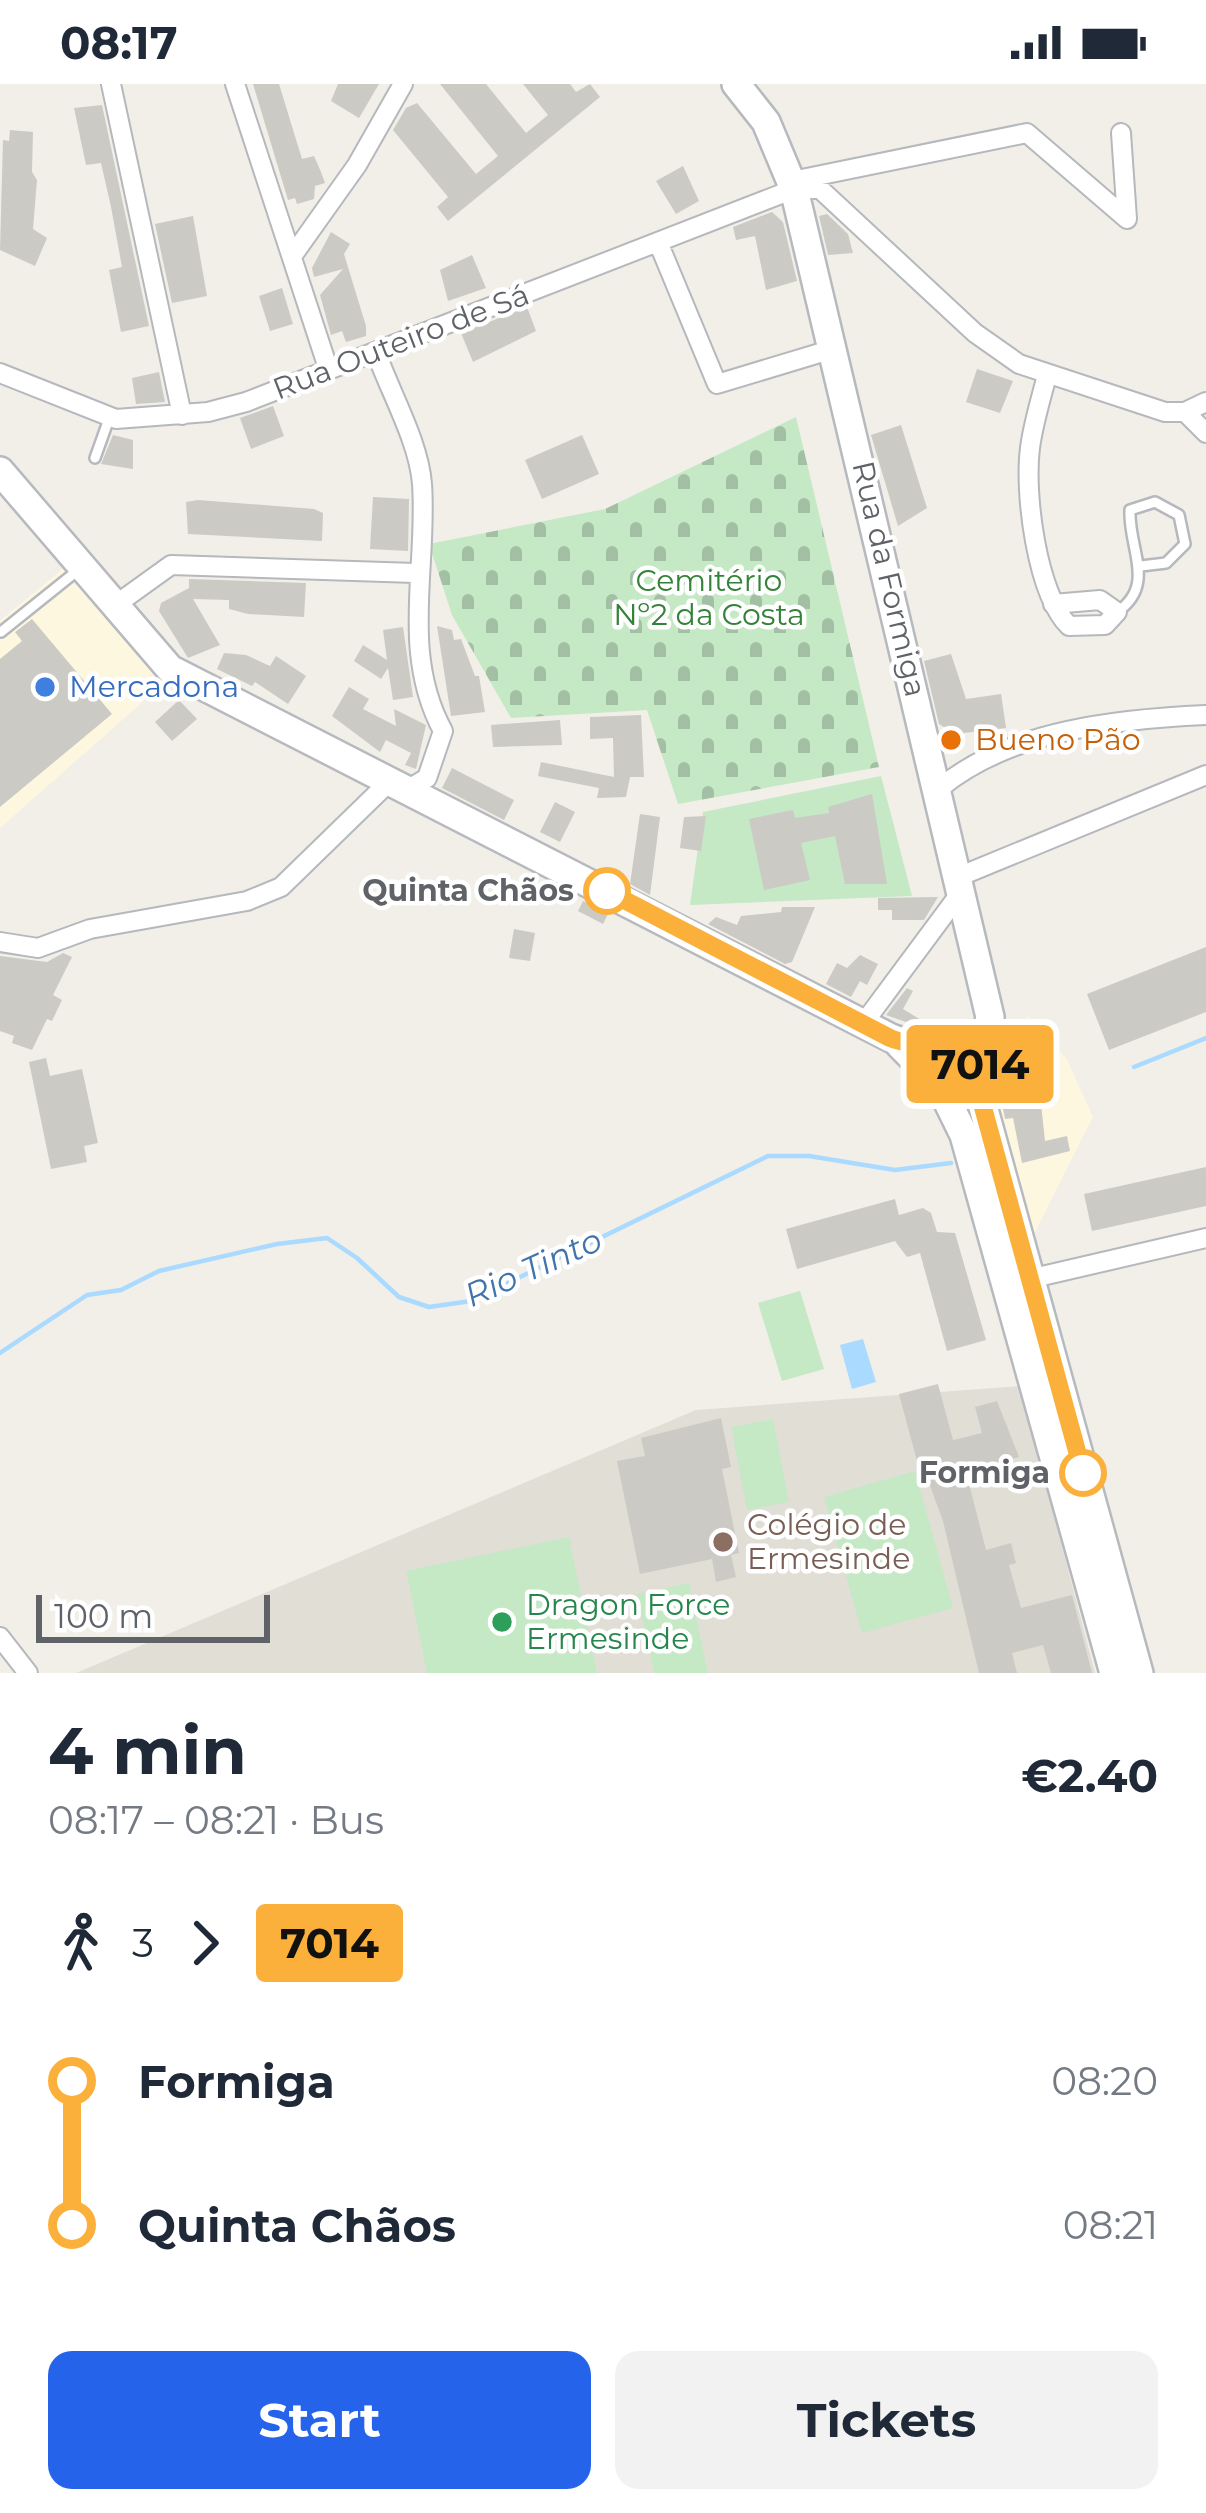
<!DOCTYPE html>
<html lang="en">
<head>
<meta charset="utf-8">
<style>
  body { margin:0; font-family:Montserrat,sans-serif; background:#f2f2f3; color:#1f2937; height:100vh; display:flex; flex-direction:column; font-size:45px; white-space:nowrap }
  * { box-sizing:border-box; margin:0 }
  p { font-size:39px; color:#747a83 }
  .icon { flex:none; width:66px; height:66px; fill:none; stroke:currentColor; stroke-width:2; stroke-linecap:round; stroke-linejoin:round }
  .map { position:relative; height:1589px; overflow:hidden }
  .drawer { display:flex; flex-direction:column; background:#fff; flex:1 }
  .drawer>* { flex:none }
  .badge { padding:0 24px; border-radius:9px; font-size:42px; line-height:78px }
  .scale { position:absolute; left:36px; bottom:30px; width:234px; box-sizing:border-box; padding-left:12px; border:6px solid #5f6368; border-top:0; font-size:33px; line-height:42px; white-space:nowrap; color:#5f6368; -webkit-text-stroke:9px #fff; paint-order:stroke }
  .map>.badge { position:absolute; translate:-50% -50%; box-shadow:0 0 0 6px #fff }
  .legs { display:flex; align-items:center; gap:18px; height:132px; padding:0 48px; font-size:39px }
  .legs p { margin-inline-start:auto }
  .overview { display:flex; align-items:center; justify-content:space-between; height:204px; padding:0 48px }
  h1 { font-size:66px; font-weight:700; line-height:90px }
  .primary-button { display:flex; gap:24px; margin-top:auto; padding:24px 48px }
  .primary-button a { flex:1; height:138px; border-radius:24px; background:#2563eb; color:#fff; font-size:48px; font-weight:700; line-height:138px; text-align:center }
  .primary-button a+a { background:#f2f2f3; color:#1f2937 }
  ul { padding:0 48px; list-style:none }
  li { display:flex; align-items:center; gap:42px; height:144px; font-size:45px }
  li i { display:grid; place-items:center; width:18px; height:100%; margin:0 15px; background:currentColor }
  li i::after { content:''; width:30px; height:30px; margin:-15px; border:9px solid; border-radius:50%; background:#fff }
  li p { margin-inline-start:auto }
  li:first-child i { background:linear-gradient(#0000 50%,currentColor 0) }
  li:last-child i { background:linear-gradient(currentColor 50%,#0000 0) }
  .status { display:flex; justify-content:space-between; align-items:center; height:84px; padding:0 60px; background:#fff; direction:ltr }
  .status svg { height:33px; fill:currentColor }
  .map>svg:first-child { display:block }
  .commercial { fill:#fef7e0 }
  .education { fill:#e1ded6 }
  .green { fill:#c5e8c5 }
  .cemetery { fill:url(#cemetery-stones) }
  .water { fill:#aadaff }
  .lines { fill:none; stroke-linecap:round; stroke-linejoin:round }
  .stream { stroke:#aadaff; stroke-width:4.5 }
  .building { fill:#cccac5 }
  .lane-casing { stroke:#b5b8bc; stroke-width:14 }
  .street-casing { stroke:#b5b8bc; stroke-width:22 }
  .secondary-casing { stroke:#b6babf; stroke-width:32 }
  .lane { stroke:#fff; stroke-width:9 }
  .street { stroke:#fff; stroke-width:18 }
  .secondary { stroke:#fff; stroke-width:27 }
  .line-1-casing { stroke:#fff; stroke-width:27 }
  .line-1 { stroke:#fbb03b; stroke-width:18 }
  .shop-dot { fill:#3f7fe0; stroke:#fff; stroke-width:4.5 }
  .food-dot { fill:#e8710a; stroke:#fff; stroke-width:4.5 }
  .stop-1-dot { fill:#fff; stroke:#fbb03b; stroke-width:6 }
  .education-dot { fill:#8d6e63; stroke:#fff; stroke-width:4.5 }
  .leisure-dot { fill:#2e9e5b; stroke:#fff; stroke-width:4.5 }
  .labels { text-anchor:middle; stroke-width:9; stroke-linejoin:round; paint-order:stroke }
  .street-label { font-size:30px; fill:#5f6368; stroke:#fff }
  .park-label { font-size:30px; fill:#348238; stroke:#fff }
  .shop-label { font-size:30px; fill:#366cbe; stroke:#fff; text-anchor:start }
  .food-label { font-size:30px; fill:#c56008; stroke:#fff; text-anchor:start }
  .stop-label { font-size:30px; font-weight:bold; fill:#5f6368; stroke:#fff; text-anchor:end }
  .education-label { font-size:30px; fill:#785e54; stroke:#fff; text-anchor:start }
  .leisure-label { font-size:30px; fill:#27864d; stroke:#fff; text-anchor:start }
  .water-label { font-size:33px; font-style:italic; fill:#4174aa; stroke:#fff }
</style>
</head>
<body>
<div class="status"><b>08:17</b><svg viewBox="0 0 49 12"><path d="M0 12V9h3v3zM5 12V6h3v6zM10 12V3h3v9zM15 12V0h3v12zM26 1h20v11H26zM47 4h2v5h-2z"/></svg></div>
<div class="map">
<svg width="1206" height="1589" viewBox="0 0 1206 1589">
  <defs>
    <pattern id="cemetery-stones" width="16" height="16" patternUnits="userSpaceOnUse" patternTransform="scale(3)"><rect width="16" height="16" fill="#c5e8c5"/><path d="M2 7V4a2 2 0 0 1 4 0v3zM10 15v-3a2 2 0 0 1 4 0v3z" fill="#a3c0a4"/></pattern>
  </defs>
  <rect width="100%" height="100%" fill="#f1efe8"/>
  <path class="commercial" d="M66,482L164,599L0,744V537Z
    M1027,932L1066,974L1093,1033L1031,1156L994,1014L997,979Z"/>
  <path class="education" d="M1020,1302L1095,1589H76L696,1326Z"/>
  <path class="green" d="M881,692L912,812L690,821L703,728Z
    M800,1207L824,1285L782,1297L758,1219Z
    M773,1335L789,1418L747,1426L731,1343Z
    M915,1387L953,1524L862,1549L824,1413Z
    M569,1453L597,1589H427L406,1487Z
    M689,1499L708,1589H654L637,1510Z"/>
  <path class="cemetery" d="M796,333L879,683L678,720L647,626L511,634L452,531L429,460L605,425Z"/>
  <path class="water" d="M863,1255L876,1298L852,1305L840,1261Z"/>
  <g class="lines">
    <path class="stream" d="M1134,983L1206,954
      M0,1269L87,1211L121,1206L159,1187L277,1160L327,1154L357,1174L399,1213L429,1223L471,1217L768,1072H809L895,1086L951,1079"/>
  </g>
  <path class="building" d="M253,0H279L302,75L314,72L321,88L325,99L315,102L314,115L297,120L295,114L288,116Z
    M338,0H379L359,34L331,17Z
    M440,0H486L526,49L548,31L523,0H570L576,8L590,0L600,13L448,137L437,123L448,113L393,46L406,24L417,19L476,90L498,72Z
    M102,21L149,242L121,248L109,186L122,183L111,123L101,79L86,81L74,24Z
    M10,46L33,48L32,88L37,96L33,145L47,154L35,182L0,166L3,56L9,57Z
    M683,82L699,117L676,130L656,97Z
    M772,128L783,138L797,197L766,206L755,152L736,156L733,143Z
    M827,130L848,150L853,169L828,171L819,132Z
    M193,132L207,212L172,219L155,140Z
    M331,148L350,160L344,170L366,242V252L346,258L342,247L331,251L320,211L343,185L314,193L312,184Z
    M472,171L486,204L448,217L440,186Z
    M282,204L293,240L270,247L259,212Z
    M527,223L536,247L473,278L461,249Z
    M977,285L1013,297L1000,329L966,318Z
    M159,288L165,318L136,320L132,294Z
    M273,322L284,352L251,365L240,334Z
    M901,341L927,424L898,442L871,351Z
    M113,351L133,356V385L101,380Z
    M582,351L599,390L542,415L525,376Z
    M373,413L409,415L408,467L370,465Z
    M198,416L314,425L323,429L322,457L188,450L186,418Z
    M189,495L306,499L304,533L248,530L229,525V516L193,515L220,561L188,574L159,527L161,519L189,504Z
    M32,535L112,630L0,723V575L22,557L15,548Z
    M437,542L452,546L454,556L461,555L475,592H479L485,628L451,632Z
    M403,543L413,613L393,616L388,584L381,595L354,577L363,561L387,576L383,546Z
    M224,569L246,571L270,582L276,572L306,592L288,620L255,598L252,602L217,585Z
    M951,570L966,615L1001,610L1006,644L955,650L939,640L924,577Z
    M349,603L369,615L363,625L396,642L394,625L426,641L416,685L405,681L411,669L386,656L380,668L332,632Z
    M179,616L197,635L172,657L155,638Z
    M641,631L644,693H630L626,713L597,714L599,704L538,692L541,678L614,693L613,654L590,655V633Z
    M560,636L562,661L493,663L491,641Z
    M452,684L514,716L504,736L442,704Z
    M872,710L887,800H845L835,752L801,759L810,796L764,806L749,735L793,726L795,734L829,729L828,723Z
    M555,718L575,728L560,758L540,748Z
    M640,730L660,733L650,811L630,800Z
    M706,732L701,767L680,764L684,733Z
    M938,813L924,836H892V826H878V814Z
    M583,817L608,830L603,840L578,827Z
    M782,823H815L792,878L785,880L708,840L716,833L737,841L741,832L781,828Z
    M514,845L535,849L530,877L509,874Z
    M1206,863V928L1109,966L1087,910Z
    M63,869L72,873L53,911L62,916L52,937L47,935L32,966L12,959L14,952L0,947V872L47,878Z
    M860,871L878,880L867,901L860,897L851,913L826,900L837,879L847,884Z
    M907,904L913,907L903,925L921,936L917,942L886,931Z
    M1034,941L1046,954L1016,982L1007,967Z
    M46,974L50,992L82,985L98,1059L84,1062L87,1078L51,1085L29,978Z
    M1039,1001L1045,1057L1067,1052L1070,1067L1022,1079L1013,1034L1005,1035L1000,1011Z
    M1206,1083V1122L1092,1147L1084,1110Z
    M895,1115L899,1131L923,1124L931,1129L937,1148L955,1149L986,1256L947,1267L920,1169L907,1173L895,1157L797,1185L786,1145Z
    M938,1300L953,1356L982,1349L975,1323L997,1317L1019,1373L966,1388L986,1466L1011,1459L1016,1479L1009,1481L1021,1524L1072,1511L1092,1589H1051L1043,1561L1012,1569L1017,1589H979L943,1437L926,1391L921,1392L899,1310Z
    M721,1334L731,1383L722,1385L739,1469L731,1471L736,1493L716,1498L712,1475L640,1490L617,1377L645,1372L641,1354Z"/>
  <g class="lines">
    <g class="lane-casing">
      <path id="lane" d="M95,374L110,332
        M1117,528C1157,501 1128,464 1130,426L1155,418L1179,431L1185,460L1166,479L1141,482
        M1,548L77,487"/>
    </g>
    <g class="street-casing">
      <path id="street" d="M111,0L182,331
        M235,0L328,284
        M792,97L1027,49L1127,135L1121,49
        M658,158L717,300L833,265
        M293,171L357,81L403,0
        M376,268C390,308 419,358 422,400C428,483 400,568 443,647L427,694L407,706
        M0,289L116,335L208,328L246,318L794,105H820L975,249L1019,280L1165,328H1185L1206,318
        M1047,291C1041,315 1033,340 1030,364C1024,410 1037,510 1069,542L1105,541L1117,528L1100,516L1053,520
        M1185,328L1206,349
        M114,522L171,481L415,489
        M940,704C1010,646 1117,635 1206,631
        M958,793L1206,691
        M0,858L38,864L90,845L247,817L281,803L390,697
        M863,940L961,808
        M1029,1195L1206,1154
        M0,1553L28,1589"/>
    </g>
    <g class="secondary-casing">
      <path id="secondary" d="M736,0L766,38L794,105L990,933L980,980
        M0,387L170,585L891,954C923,968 952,951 973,966L985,1029L1139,1589
        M899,960L940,1002L964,1051L1114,1589"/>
    </g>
    <use href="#lane" class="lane"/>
    <use href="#street" class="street"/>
    <use href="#secondary" class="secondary"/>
  </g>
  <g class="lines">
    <g class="line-1-casing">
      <path id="line-1" d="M607,807L890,954C921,967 951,950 974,965L981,1016L1083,1389"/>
    </g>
    <use href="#line-1" class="line-1"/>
  </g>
  <circle class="shop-dot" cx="45" cy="603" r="12"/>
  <circle class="food-dot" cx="951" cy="656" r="12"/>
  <g class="stop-1-dot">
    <circle cx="607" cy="807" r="21"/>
    <circle cx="1083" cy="1389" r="21"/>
  </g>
  <circle class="education-dot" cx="723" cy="1458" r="12"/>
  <circle class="leisure-dot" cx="502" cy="1538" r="12"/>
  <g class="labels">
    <g class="street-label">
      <text transform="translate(401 258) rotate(-21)" y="10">Rua Outeiro de Sá</text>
      <text transform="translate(889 495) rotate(77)" y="10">Rua da Formiga</text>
    </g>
    <g class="park-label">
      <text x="709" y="507">Cemitério<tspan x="709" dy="34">Nº2 da Costa</tspan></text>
    </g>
    <g class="shop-label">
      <text x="69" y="613">Mercadona</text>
    </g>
    <g class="food-label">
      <text x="975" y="666">Bueno Pão</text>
    </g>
    <g class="stop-label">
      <text x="574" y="817">Quinta Chãos</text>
      <text x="1050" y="1399">Formiga</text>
    </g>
    <g class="education-label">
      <text x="747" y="1451">Colégio de<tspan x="747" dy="34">Ermesinde</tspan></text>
    </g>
    <g class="leisure-label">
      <text x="526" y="1531">Dragon Force<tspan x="526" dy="34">Ermesinde</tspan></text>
    </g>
    <g class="water-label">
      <text transform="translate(533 1183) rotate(-24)" y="12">Rio Tinto</text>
    </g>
  </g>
</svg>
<div class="scale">100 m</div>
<b class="badge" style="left:980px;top:980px;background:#fbb03b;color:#111">7014</b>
</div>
<section class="drawer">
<div class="overview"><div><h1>4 min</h1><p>08:17 – 08:21 · Bus</p></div><b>€2.40</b></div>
<div class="legs"><svg class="icon" aria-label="walk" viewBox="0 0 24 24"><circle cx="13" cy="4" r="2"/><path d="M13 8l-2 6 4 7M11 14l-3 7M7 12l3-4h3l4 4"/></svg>3<svg class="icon" aria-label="forward" viewBox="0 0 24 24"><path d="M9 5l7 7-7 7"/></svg><b class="badge" style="background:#fbb03b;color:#111">7014</b></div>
<ul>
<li><i style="color:#fbb03b"></i><b>Formiga</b><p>08:20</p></li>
<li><i style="color:#fbb03b"></i><b>Quinta Chãos</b><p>08:21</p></li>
</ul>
<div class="primary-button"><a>Start</a><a>Tickets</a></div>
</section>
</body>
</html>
